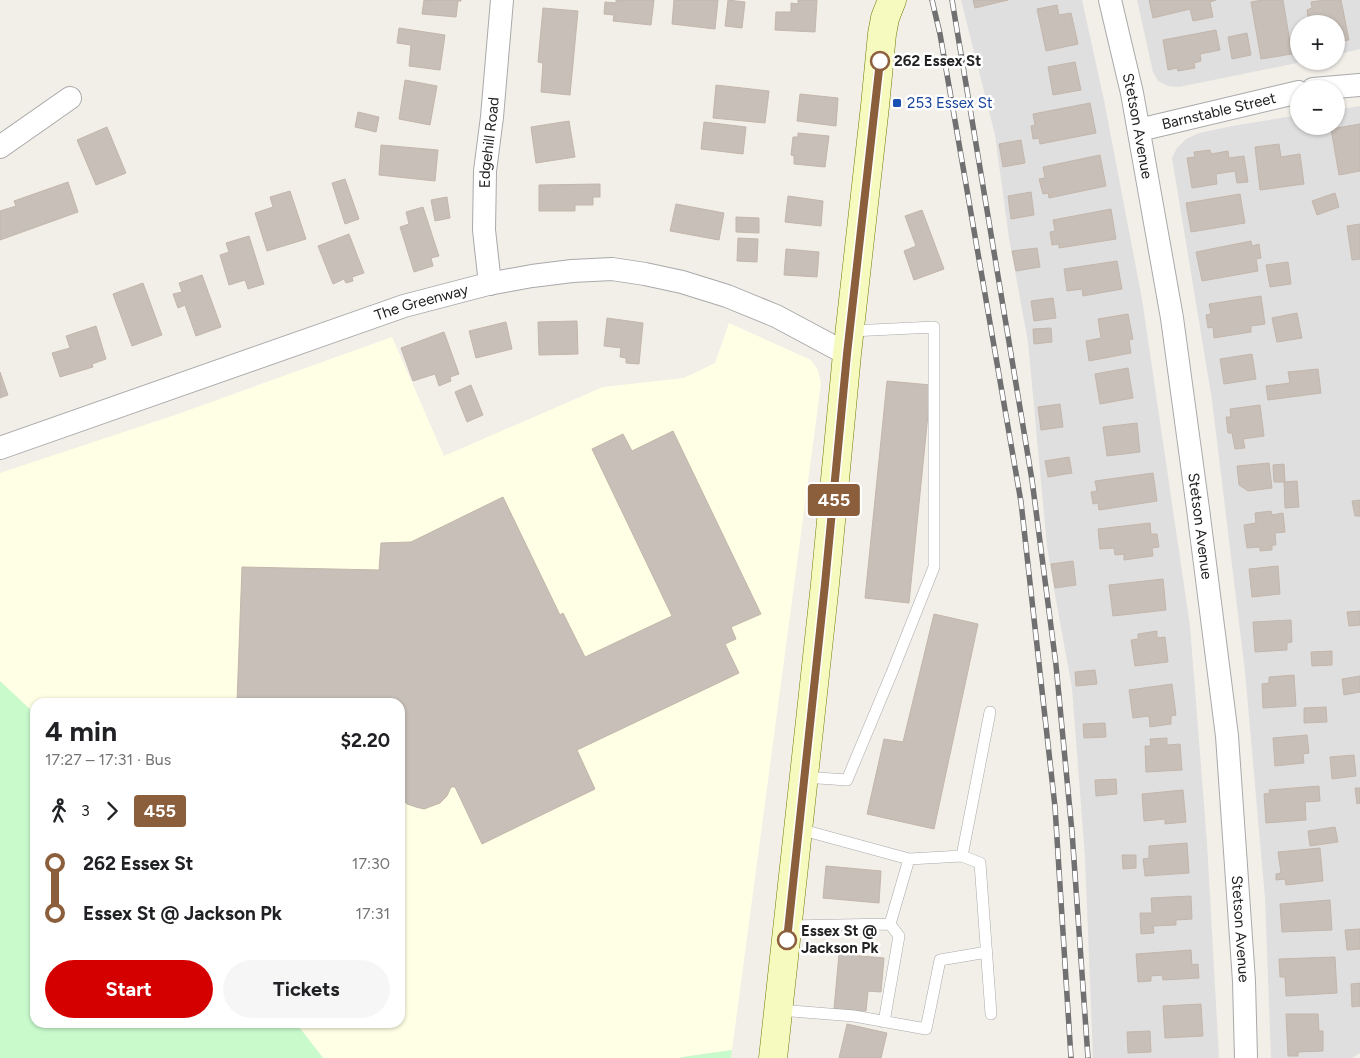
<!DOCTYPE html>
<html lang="en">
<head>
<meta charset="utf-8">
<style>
  body { margin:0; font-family:Figtree,sans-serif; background:#f6f6f6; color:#202124; height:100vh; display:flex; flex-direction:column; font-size:19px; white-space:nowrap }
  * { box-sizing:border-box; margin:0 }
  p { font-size:16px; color:#757577 }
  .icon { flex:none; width:28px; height:28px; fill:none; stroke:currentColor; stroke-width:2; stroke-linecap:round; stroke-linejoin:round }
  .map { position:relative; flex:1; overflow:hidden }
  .sheet { position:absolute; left:30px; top:698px; width:375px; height:330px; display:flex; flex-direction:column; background:#fff; border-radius:15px; box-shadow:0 1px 4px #0004 }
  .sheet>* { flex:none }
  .badge { padding:0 10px; border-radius:4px; font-size:18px; line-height:32px }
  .buttons { position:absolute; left:1290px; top:15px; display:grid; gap:10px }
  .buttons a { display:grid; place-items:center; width:55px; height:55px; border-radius:50%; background:#fff; box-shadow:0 1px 4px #0004; font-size:25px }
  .map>.badge { position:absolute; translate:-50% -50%; box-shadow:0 0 0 2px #fff }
  .legs { display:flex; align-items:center; gap:8px; height:55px; padding:0 15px; font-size:16px }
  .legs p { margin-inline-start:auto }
  .head { display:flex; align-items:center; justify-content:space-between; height:85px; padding:0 15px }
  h1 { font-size:28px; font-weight:700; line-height:38px }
  .cta { display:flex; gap:10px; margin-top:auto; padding:10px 15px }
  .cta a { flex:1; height:58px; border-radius:30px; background:#d40000; color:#fff; font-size:20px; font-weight:700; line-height:58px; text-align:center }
  .cta a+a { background:#f6f6f6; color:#202124 }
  ul { padding:0 15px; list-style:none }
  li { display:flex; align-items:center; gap:18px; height:50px; font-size:19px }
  li i { display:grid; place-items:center; width:8px; height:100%; margin:0 6px; background:currentColor }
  li i::after { content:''; width:12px; height:12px; margin:-6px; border:4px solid; border-radius:50%; background:#fff }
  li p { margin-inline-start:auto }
  li:first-child i { background:linear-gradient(#0000 50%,currentColor 0) }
  li:last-child i { background:linear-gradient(currentColor 50%,#0000 0) }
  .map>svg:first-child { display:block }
  .residential { fill:#e0dfdf }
  .education { fill:#ffffe5 }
  .park { fill:#c8facc }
  .building { fill:#c7bfb8; stroke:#c4b6ab }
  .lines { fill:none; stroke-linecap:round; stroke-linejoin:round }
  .lane-casing { stroke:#a9a9a9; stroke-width:12 }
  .street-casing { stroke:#a9a9a9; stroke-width:24 }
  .secondary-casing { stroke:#707d05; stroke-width:29 }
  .lane { stroke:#fff; stroke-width:11 }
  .street { stroke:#fff; stroke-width:22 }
  .secondary { stroke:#f7fabf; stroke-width:28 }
  .rail-casing { stroke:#707070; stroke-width:5.5 }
  .rail { stroke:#fff; stroke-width:4; stroke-dasharray:11; stroke-linecap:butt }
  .line-1-casing { stroke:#fff; stroke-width:11 }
  .line-1 { stroke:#8b5e3c; stroke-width:8 }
  .stop-1-dot { fill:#fff; stroke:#8b5e3c; stroke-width:2.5 }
  .transit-dot { fill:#1a4fb4; stroke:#fff; stroke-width:2 }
  .labels { text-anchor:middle; stroke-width:5; stroke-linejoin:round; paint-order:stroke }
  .stop-label { font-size:15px; font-weight:bold; fill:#222; stroke:#fff; text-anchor:start }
  .transit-label { font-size:15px; fill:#164399; stroke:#fff; text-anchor:start }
  .street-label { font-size:15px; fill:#222; stroke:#fff }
</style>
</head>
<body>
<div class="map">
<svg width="1360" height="1058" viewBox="0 0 1360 1058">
  <rect width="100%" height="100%" fill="#f2efe9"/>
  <path class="residential" d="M961,0H1082L1104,100L1142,299L1190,626L1207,843L1219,1058H1093L1085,857L1072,688L1054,589L1047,546L1028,342L1009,238L995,135Z
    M1137,0H1360V49L1336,55V24H1299V61H1307L1179,87L1168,86L1158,81L1153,72Z
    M1360,106V1053L1352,1058H1271L1265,898L1245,672L1212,400L1172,158L1177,148L1186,139L1199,133L1232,126L1299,115V126H1336V110Z"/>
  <path class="education" d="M729,323L811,360L818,370L821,384L732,1050L683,1057L680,1058H323L296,1023L400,1022V702H35V714L0,681V473L175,415L392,337L444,456L603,387L684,378L715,363Z"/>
  <path class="park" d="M0,681L35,714V1022L296,1023L323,1058H0Z
    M732,1050L731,1058H680L683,1057Z"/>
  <path class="building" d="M424,0H461V1H458L456,17L422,14Z
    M616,0H654L651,25L613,21L614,15L604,14L605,2L616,3Z
    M674,0H718L715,29L672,24Z
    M728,0L745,2L742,28L725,26Z
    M798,0H817L815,32L775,30L776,12H791V3L798,4Z
    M973,0H1008L975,8Z
    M1149,0H1216L1210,2L1213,17L1193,21L1190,9L1153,18Z
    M1262,0H1283L1292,54L1261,59L1251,2Z
    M1324,0H1341L1349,40L1336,42V24H1309L1307,10L1312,8L1311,2Z
    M1057,5L1059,15L1071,13L1078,44L1046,51L1037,9Z
    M543,8L578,11L570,95L541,92L543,63L538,62Z
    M399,28L445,35L440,70L409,66L411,45L397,43Z
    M1216,30L1220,50L1200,54L1201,61L1194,63L1195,68L1178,71L1177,68L1168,70L1163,40Z
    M1247,33L1251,55L1232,59L1228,37Z
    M1075,62L1081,90L1053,95L1048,67Z
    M405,80L437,86L430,125L399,119Z
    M716,85L769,91L765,123L713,118Z
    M800,94L838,98L836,126L797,121Z
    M1090,103L1096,133L1040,144L1039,138L1033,139L1031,126L1035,125L1033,114Z
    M358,112L379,117L376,132L355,127Z
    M569,121L575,157L536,163L531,127Z
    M704,122L746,127L743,154L701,149Z
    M1360,124V171L1339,175L1331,129Z
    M107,127L126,173L96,185L77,140Z
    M798,133L829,136L825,167L794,164V156L791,155L793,137H798Z
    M1021,140L1025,163L1003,167L999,144Z
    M1279,144L1281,157L1300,154L1304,184L1260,190L1255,147Z
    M381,145L438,150L435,181L379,175Z
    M1210,150L1211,154L1228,151L1229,158L1244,156L1248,182L1237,183L1235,171L1216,174L1217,184L1192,188L1187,158L1195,157L1194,152Z
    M1100,155L1106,186L1049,198L1048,193L1043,194L1039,179L1045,178L1043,167Z
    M345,179L359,219L345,224L332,183Z
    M68,182L78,212L0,240V211L16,206L14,201Z
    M600,184V197H593V205H575V211H539V185Z
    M290,191L306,239L267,251L255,213L273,207L270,197Z
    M1031,192L1034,215L1011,219L1008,196Z
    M1335,193L1339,207L1317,215L1312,201Z
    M1240,194L1245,223L1191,232L1186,203Z
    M788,196L823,201L821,226L785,222Z
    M447,197L450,218L435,221L431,200Z
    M676,204L724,213L719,240L670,231Z
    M423,207L439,256L431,258L433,266L414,272L400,227L409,224L406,212Z
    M1111,209L1116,239L1059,248V244L1052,245L1050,232L1055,231L1053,220Z
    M922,210L944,269L914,280L904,251L916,246L905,216Z
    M736,217L759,218V233L736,232Z
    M1360,224V259L1352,260L1347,226Z
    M349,234L364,273L352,277L353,281L346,283L344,279L333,284L318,246Z
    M249,236L264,284L248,289L245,280L229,285L220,255L229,252L226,243Z
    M738,238L758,239L757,262L737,261Z
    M1251,241L1252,246L1259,244L1261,258L1256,259L1258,271L1202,281L1196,252Z
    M1037,248L1040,267L1016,271L1012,251Z
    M786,249L819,252L817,277L784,275Z
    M1117,261L1122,289L1083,296L1082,289L1067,291L1064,269Z
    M1288,262L1291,284L1270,287L1266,265Z
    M202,275L221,327L196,336L185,305L178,308L173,294L182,292L179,283Z
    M143,283L162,335L132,346L113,294Z
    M1261,296L1265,324L1251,326V332L1214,338L1213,327L1208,328L1206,315L1211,314L1209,304Z
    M1053,298L1056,318L1034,321L1031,301Z
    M1297,313L1302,338L1277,342L1272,318Z
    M1128,314L1133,339L1129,340L1131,353L1089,361L1086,341L1101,338L1098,319Z
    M607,318L643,323L639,364L626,363V358L620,357L621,348L604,346Z
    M577,321L578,354L539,355L538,322Z
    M506,322L512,349L476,358L469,331Z
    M96,326L106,359L92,364L93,367L60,377L52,353L70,348L66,336Z
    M1051,328L1052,342L1034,344L1033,329Z
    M444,332L459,374L450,377L451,381L439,386L435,374L413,381L401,348Z
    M1252,354L1256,379L1224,384L1220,359Z
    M1128,368L1133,398L1100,404L1095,374Z
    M1318,369L1321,393L1268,400L1266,386L1290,383L1288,372Z
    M0,372L8,395L0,398Z
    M887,381L931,385L909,603L865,598Z
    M471,385L483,415L467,422L455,392Z
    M1060,404L1063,427L1041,430L1038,407Z
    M1260,405L1264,436L1243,439L1245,448L1235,449L1232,433H1228L1226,417H1231L1230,409Z
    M1137,423L1140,452L1107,456L1103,427Z
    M673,431L761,614L731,627L736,639L725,644L739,673L577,750L595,789L482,844L455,787H451L447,796L440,803L424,809L416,807L407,804L400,797V702H237L242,567L379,570L381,543L411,542L503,497L560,615L563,613L585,657L672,616L592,449L623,434L632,451Z
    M1069,457L1072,473L1048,477L1045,461Z
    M1269,463L1272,488L1248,491L1239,485L1237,466Z
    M1284,464L1285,482H1274L1273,465Z
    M1153,473L1157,501L1099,510L1098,503L1093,504L1091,492L1097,491L1095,481Z
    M1297,481L1299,507L1285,508L1284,482Z
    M1360,500V516H1355L1352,501Z
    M1271,511L1272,515L1283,513L1285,532L1275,533L1276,545H1272V550L1260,551V547L1247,548L1244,525L1256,523L1255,513Z
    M1150,523L1151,534H1157L1159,547L1152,548L1153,556L1124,560V554L1115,555L1114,548L1100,549L1098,529Z
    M1073,561L1076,585L1055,588L1051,564Z
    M1278,566L1280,594L1252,597L1249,569Z
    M1163,579L1166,610L1113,616L1109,585Z
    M1360,611V625L1349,626L1347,612Z
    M934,614L978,624L934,829L867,814L884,739L903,742Z
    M1291,620L1292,642L1287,643V650L1255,652L1253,622Z
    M1157,631V638L1165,637L1168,662L1135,666L1131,640L1138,639V634Z
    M1332,651V665L1312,666L1311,652Z
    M1095,670L1097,684L1076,686L1075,672Z
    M1294,675L1296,706L1263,708L1262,684L1269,683V677Z
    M1360,676V692L1344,695L1342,679Z
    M1172,684L1176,715L1171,716V724L1150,727L1149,716L1133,718L1129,690Z
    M1326,707L1327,722L1304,723V708Z
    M1105,723L1106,737L1084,738L1083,724Z
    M1307,735L1309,753L1303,754L1304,763L1275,766L1273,738Z
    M1167,738V745L1180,744L1182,770L1146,772L1145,746H1151L1150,739Z
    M1354,755L1356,776L1332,779L1330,757Z
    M1116,779L1117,794L1096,796L1095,780Z
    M1319,786L1320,801L1305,802L1306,820L1266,823L1264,794L1270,793L1269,790Z
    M1355,788H1360V803L1357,804Z
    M1183,790L1186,822L1165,824V819L1144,821L1142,794Z
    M1335,827L1338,842L1310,846L1308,831Z
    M1187,843L1189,873L1145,876L1143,859L1149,858V846Z
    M1320,848L1323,881L1286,885L1285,879L1276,880V874L1281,873L1278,852Z
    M1122,855H1136V868L1123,869Z
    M826,866L881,871L879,903L823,898Z
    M1191,896L1192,919L1176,920V925L1153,926L1154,933L1141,934L1140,913H1152L1151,898Z
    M1330,900L1332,930L1282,932L1280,904Z
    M1360,929V949L1347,950L1345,930Z
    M1191,950L1192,965L1198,964L1199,978L1163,980L1162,975L1151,976V981L1138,982L1136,954Z
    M839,954L884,958L881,992L868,991L866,1011L834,1009Z
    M1335,957L1337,993L1286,996L1285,977H1280L1279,959Z
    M1360,983V1006L1352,1007L1351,984Z
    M1201,1004L1203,1036L1165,1038L1163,1006Z
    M1286,1014H1318L1319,1031H1323V1051L1298,1052V1056H1288Z
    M847,1024L887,1033L881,1058H839Z
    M1150,1031L1151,1052L1128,1053L1127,1032Z"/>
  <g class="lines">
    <g class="lane-casing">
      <path id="lane" d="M804,777L847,780L893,670L934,567V327L851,331
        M962,856L980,863L991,1014
        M909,859L962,856L990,712
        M788,926L890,924L909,859L799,829
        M779,1010L854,1016L926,1029L940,960L987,952
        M884,1022L899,936L890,924"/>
    </g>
    <g class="street-casing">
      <g id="street">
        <path id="s1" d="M1110,0L1132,93L1172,318L1198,509L1227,736L1244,981L1246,1058"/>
        <path d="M1313,89L1360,85"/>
        <path id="s2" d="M1139,130L1299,92"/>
        <path d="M0,147L70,98"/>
        <path id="s3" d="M490,284L484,230L485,171L492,117L502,0"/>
        <path id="s4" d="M0,448L404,306L488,284L532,276L572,271L612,269L645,274L682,282L727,296L776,316L847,354"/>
      </g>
    </g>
    <g class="secondary-casing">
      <path id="secondary" d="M773,1058L825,584L847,354L875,106L882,34L885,18L892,0"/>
    </g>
    <use href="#lane" class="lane"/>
    <use href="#street" class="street"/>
    <use href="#secondary" class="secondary"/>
    <g class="rail-casing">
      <path id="rail" d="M932,0L940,34L1021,502L1055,807L1071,1058
        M952,0L1032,480L1056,665L1072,832L1088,1058"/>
    </g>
    <use href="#rail" class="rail"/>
  </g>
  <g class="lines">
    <g class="line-1-casing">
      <path id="line-1" d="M787,940L825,584L847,354L880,61"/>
    </g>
    <use href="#line-1" class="line-1"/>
  </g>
  <g class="stop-1-dot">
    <circle cx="880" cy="61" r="9"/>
    <circle cx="787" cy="940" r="9"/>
  </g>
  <rect class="transit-dot" x="892" y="98" width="10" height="10" rx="2.5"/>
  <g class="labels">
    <g class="stop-label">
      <text x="894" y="66">262 Essex St</text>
      <text x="801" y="936">Essex St @<tspan x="801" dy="17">Jackson Pk</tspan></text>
    </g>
    <g class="transit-label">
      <text x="907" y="108">253 Essex St</text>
    </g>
    <g class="street-label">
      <text dy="5" stroke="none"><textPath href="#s2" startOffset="82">Barnstable Street</textPath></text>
      <text dy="5" stroke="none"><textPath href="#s1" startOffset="129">Stetson Avenue</textPath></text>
      <text dy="5" stroke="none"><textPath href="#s3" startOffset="142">Edgehill Road</textPath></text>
      <text dy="5" stroke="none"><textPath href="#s4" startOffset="446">The Greenway</textPath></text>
      <text dy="5" stroke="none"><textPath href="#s1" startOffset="534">Stetson Avenue</textPath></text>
      <text dy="5" stroke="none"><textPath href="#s1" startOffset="939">Stetson Avenue</textPath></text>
    </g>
  </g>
</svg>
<div class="buttons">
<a>+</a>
<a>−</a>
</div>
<b class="badge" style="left:834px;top:500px;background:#8b5e3c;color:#fff">455</b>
<section class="sheet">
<div class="head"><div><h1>4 min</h1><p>17:27 – 17:31 · Bus</p></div><b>$2.20</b></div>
<div class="legs"><svg class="icon" aria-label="walk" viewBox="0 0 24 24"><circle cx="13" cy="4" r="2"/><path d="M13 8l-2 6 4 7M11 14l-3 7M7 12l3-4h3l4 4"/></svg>3<svg class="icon" aria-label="forward" viewBox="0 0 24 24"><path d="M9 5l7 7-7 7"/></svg><b class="badge" style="background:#8b5e3c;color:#fff">455</b></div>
<ul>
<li><i style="color:#8b5e3c"></i><b>262 Essex St</b><p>17:30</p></li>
<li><i style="color:#8b5e3c"></i><b>Essex St @ Jackson Pk</b><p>17:31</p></li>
</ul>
<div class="cta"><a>Start</a><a>Tickets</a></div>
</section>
</div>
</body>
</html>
